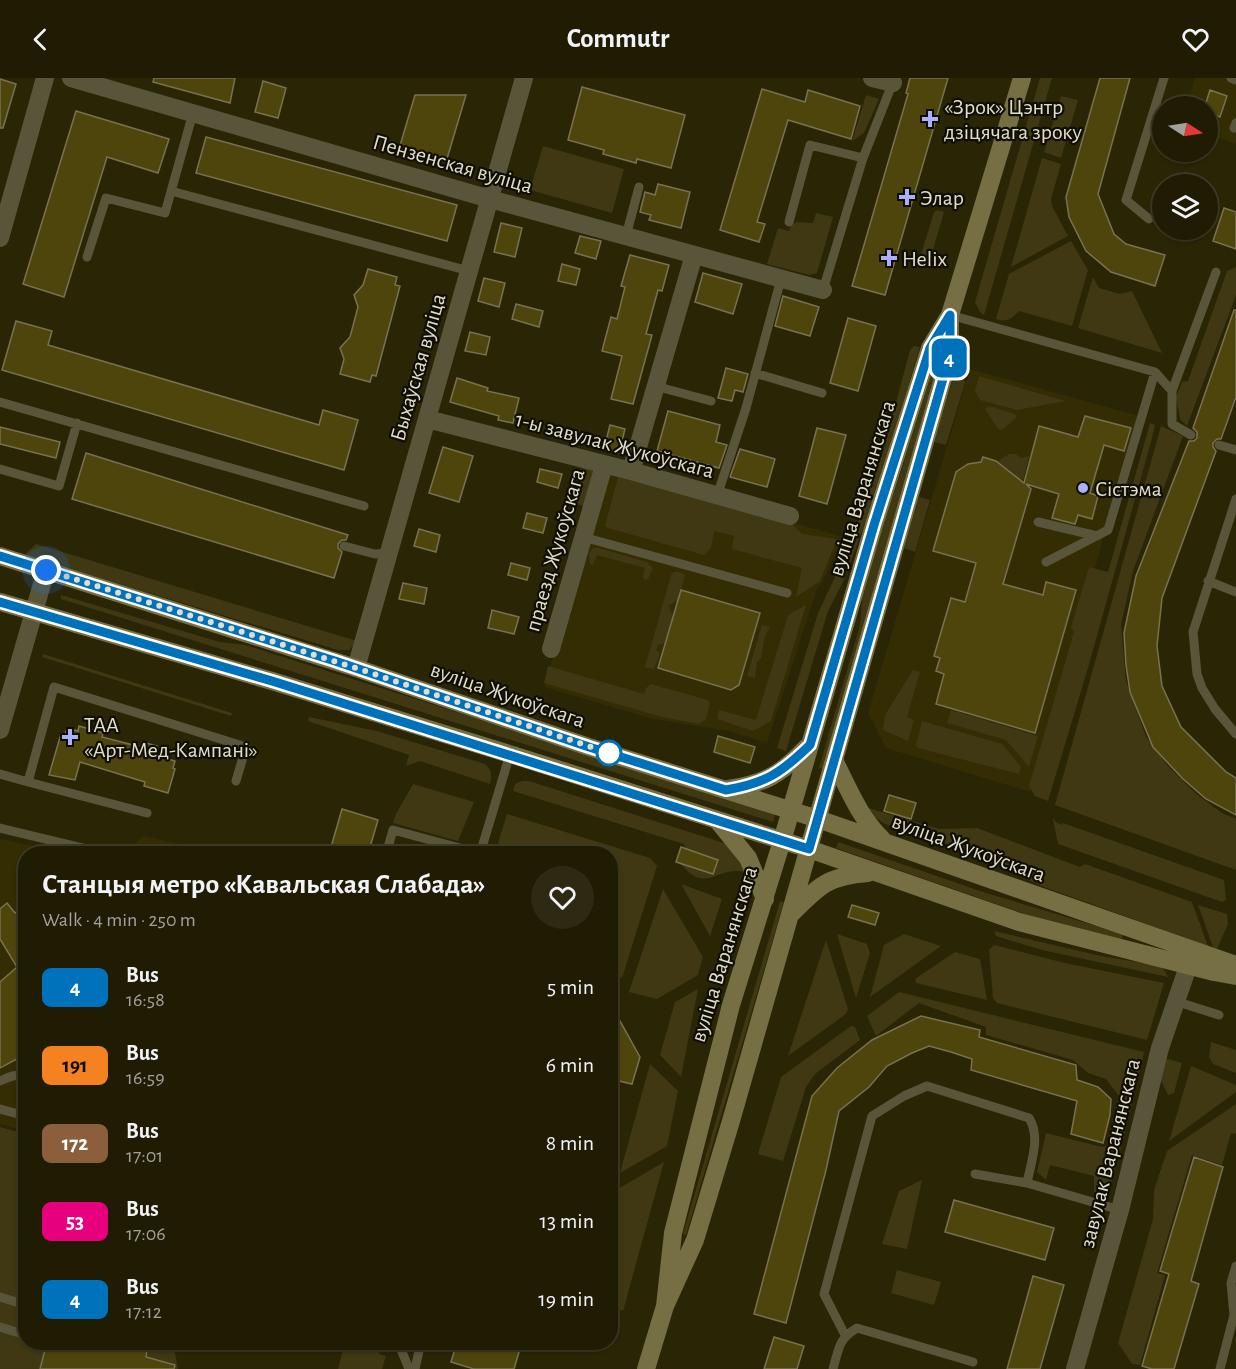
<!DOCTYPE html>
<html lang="en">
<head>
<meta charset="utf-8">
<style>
  body { margin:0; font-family:"Alegreya Sans",sans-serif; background:#2d2913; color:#f1f3f6; height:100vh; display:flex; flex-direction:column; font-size:22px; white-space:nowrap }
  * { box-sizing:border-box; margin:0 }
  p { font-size:20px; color:#a2a19a }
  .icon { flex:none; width:33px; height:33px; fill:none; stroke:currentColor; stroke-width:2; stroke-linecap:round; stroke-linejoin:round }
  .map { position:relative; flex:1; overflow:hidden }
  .sheet { position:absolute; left:18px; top:768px; width:600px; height:504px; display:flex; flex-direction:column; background:#201c04; border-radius:24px; box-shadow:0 2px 4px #0004,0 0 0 2px #3d3a26 }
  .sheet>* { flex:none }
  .badge { padding:0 12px; border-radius:9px; font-size:21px; line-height:39px }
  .needle { width:39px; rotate:102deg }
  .tools { position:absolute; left:1152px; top:18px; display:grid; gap:12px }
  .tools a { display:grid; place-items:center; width:66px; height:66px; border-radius:50%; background:#201c04; box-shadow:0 2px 4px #0004,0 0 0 2px #3d3a26; font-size:30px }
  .you { position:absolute; width:30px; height:30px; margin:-15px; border:4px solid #fff; border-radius:50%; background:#1a73e8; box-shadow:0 0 0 9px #1a73e833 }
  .map>.badge { position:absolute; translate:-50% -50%; box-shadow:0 0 0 3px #fff }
  .round { display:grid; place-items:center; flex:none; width:63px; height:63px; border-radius:32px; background:#2d2913 }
  .head { display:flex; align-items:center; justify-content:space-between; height:102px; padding:0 24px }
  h1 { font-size:28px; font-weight:700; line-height:45px }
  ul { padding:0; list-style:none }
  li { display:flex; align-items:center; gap:18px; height:78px; padding:0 24px }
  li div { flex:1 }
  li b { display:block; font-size:22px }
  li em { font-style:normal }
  li .badge { min-width:66px; font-weight:700; text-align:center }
  header { display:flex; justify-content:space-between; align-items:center; height:78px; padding:0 24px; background:#201c04; font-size:27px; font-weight:700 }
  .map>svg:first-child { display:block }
  .built { fill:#342d03 }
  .green { fill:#3f3812 }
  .building { fill:#4e450d; stroke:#777251; stroke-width:1.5 }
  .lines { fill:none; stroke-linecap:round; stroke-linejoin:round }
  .service { stroke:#59553a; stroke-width:9 }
  .minor { stroke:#59553a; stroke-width:18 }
  .tertiary { stroke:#59553a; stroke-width:18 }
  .secondary { stroke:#766f44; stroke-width:18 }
  .line-casing { stroke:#fff; stroke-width:14 }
  .line { stroke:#0072bc; stroke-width:9 }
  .walk { stroke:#e1decc; stroke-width:6; stroke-dasharray:0 10.8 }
  .poi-dot { fill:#aab0fb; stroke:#100e03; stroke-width:2 }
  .stop-dot { fill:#fff; stroke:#0072bc; stroke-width:3 }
  .labels { text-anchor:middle; stroke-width:4.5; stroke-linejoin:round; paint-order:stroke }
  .poi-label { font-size:22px; fill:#e1decc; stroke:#100e03; text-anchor:start }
  .street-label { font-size:22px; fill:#e1decc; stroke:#100e03 }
</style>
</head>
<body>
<header><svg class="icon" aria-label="back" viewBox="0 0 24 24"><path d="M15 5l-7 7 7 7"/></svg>Commutr<svg class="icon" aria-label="heart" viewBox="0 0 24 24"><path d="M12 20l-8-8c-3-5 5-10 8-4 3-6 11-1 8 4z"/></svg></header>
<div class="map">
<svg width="1236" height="1291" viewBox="0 0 1236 1291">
  <rect width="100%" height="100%" fill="#2a2505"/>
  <path class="built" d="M1195,0H1236V66L1208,56V28H1187Z
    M970,291L1139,338L1030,714L886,670L868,635Z
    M609,391L843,459L822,505L817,511L767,665L729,653L653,641L544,609Z
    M143,758L221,775H127L128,772Z
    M0,761L69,775L26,776L25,1053L0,1046Z"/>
  <path class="green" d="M1040,0H1052L984,237L980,234L975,224Z
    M866,17L879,21L864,55L852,63Z
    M1061,18L1078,22L1061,80L1044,74Z
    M543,68L624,91L612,135L530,112Z
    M1042,80L1061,86L1051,121L1052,128L1068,158L1011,189Z
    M937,132L944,134L929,185L923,184L920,180L934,134Z
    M816,135L833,139L817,195L809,197L767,186L778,150L789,153L791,147L797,144L813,145Z
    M1071,163L1088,192L1072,248L1019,233C1011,242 1007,244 996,241L1009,196Z
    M1236,189V217L1187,348L1180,341L1176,319L1182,304L1188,303L1227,193Z
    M1093,199L1099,210L1120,216L1132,213L1162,275L1078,250Z
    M914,268L920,269L873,424L843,504L828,533L786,673L777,670L818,535L849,469L882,377L910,272Z
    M936,281L940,282L823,691L819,690L860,547L863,511L868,487L898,403Z
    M958,284L965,305L946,367L934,364Z
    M979,298L1065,323H1066L1017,332L980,322L975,313Z
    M989,328L1015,336L1017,339L1002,352L998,351L985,331Z
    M1150,345L1155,347L1152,360L1088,590L1048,723L1035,718L1029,708L1074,554L1071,549L1089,489L1108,494Z
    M1161,348L1183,358L1133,493L1121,547L1126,603L1146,659L1168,688L1195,715L1222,735L1236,741V792L1055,727Z
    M1009,376H1016L1021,380L1029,378L1023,402L1015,401L1016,397L998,383Z
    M586,389L591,390L593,394L584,428L575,426L573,419L581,391Z
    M618,399L789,443L802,456L837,461L820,503L796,519L802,490L732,471L734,458L714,453L711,470L704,477L608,450L605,448Z
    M919,419L930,422L915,474L904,470Z
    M36,466L357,563L349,572H338L24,477Z
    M593,470H599L647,484L653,490L648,501L645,502L643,499L645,490L597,477L593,487L590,486L589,475Z
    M674,494H679L685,497L678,522L668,528L673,538L665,565L658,567L656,573L660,574L654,591L645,589L671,497Z
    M61,517L220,564L245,567L775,735L773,744L61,521Z
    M806,527L771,643L753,653L717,641L719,632L756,642L788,537Z
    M762,547L770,549L765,558L761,580L757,584L755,600L747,598Z
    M43,576L232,635L231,638L42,579Z
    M548,588L644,616L646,610L651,606L708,622L710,625L706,641L699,646L662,639L544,605Z
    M913,592L920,594L907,639L914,642L908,663L883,652L885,637Z
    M951,632L1038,658L1029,689L1006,662L947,645Z
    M309,639L377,653L485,686C492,692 492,697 490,706L420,683L406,688L409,677L308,643Z
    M922,643L1002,666L1021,689L1019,696L918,670L916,667Z
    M522,703H529L727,766L738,775L745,794C716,787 706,818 680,785L713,796L718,782L685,771L684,766L513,713L515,706Z
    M413,706L474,724L458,763L393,745L396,736Z
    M868,730L939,751L977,750L1080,789L1085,786L1192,824L1208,868L1044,809L957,769L885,746L867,734Z
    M507,736L650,780L657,788L622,900L619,899C607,869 609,858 618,827L611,824L610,776L495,775Z
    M1053,741L1055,742V744L1062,747L1063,745L1224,802L1226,822L1222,824L1058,766Z
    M838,764L983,814L1123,856L1121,864L1065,850L836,770Z
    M681,806L722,821L710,858Z
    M663,811L703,879L698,897L657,921L629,914Z
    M780,823L784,824L686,1157L683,1156Z
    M1198,827L1227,836L1228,846L1217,871L1213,869Z
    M994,853L1101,878L1162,888L1168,899L1042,872L996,858Z
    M837,856L867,866L870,875L856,920Z
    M904,856L941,868L870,919L884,867Z
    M826,862L848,931L846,936L788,978Z
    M994,867L1065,885L1164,905L1147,962L997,925L993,920L989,872Z
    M955,874L980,881L987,922L916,905L915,901Z
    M698,911L681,999L660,977L675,924Z
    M899,914L1144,974L1123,1061L1108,1063L1119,1018L1106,1001L1088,995L1073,982L986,957V949L919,925L876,958L867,938Z
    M851,948L855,949L860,962L815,996L806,1009L783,1083L758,1076L781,999Z
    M1211,964L1236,972V995L1213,986L1209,978Z
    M1164,980L1182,985L1174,1015L1168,1017L1161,1002Z
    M650,986L678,1013L667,1068L620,1095Z
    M1191,988L1236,1007V1014L1169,1063Z
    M1236,1026V1056L1231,1055L1222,1087L1192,1077L1157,1195L1165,1197L1140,1287L1132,1286L1118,1265L1153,1141L1154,1112L1167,1073Z
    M0,1049L25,1056L26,1264L173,1265L178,1291H0Z
    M1046,1055L1102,1069L1122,1065L1109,1112L1104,1116L1094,1114V1098L1050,1087L1046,1102L1037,1094Z
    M664,1084L623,1233L611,1229L610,1126L616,1112Z
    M922,1102L907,1171L882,1166L899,1113Z
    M897,1192L941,1204L934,1227L891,1215Z
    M345,1265H382L379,1276L386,1278L382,1291H338Z"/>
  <path class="building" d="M154,0H235L230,25L153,4Z
    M910,0H948L885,217L852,208L908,16L906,15Z
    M1100,0H1130L1098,116L1114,156L1126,166L1165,177L1155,208L1111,194L1086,173L1069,139L1066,119Z
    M0,1L16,6L3,50H0Z
    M263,3L286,10L278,40L255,34Z
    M582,9L685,37L671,90L637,81L636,85L603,76L604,72L568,62Z
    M762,11L805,24L808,12L860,28L851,61L788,42L757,144L765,146L759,164L720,152Z
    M1210,12L1227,18L1220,39L1208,34V28H1205Z
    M415,17H466L446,84L399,71Z
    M76,33L169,61L158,95L107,79L64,219L23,206Z
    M206,59L457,127L447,163L196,95Z
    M658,106L690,114L681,150L649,142L651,137L640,134L645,114L655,117Z
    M1224,130L1236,134V171L1213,163Z
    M501,145L522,150L515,179L494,174Z
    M580,158L601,163L596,181L575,175Z
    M630,177L669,187L662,213L658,212L646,256L652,257L633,326L611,321L622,278L602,273L611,239L617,241L625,209L621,208Z
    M562,186L580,191L576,207L558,203Z
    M368,191L397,199L395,207L400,208L376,298L372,297L370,304L340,296L344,281L340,270L350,259L358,229L354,217L363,207Z
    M703,195L742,206L733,236L695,224Z
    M484,200L505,205L499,229L478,223Z
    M783,218L819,229L810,258L775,248Z
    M516,226L543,233L539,249L512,241Z
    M1234,232H1236V319L1221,361H1217L1213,365V369L1216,373L1162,520L1157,568L1162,608L1181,649L1226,694L1236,700V737L1206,721L1183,701L1153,669L1130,614L1126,587L1124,555L1136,498L1189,363H1194L1197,360V354L1193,350Z
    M848,240L876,248L858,313L830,305Z
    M16,243L52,253L48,267L319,347L323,332L358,342L344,392L2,292Z
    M470,254L490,259L486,277L465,273Z
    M726,290L748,296L743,314L735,312L732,323L718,320Z
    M457,300L488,310L487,313L519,320L513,345L498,342L499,338L450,324Z
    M668,333L720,347L716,364L727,367L719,390L657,373Z
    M1085,338L1131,350L1124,373L1104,367L1090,415L1098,418L1092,441L1078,437L1075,446L1052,440L1059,416L1026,406L1031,411L1003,506L1043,517L1046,504L1076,512L1035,655L936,626L944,596L936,593L940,580L934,578L951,520L965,524L976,485L933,473L956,394L968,386L981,384L983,379L996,383L1024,405L1039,348L1078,359Z
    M610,347L625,351L619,375L604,371Z
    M0,349L60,364L56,380L0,366Z
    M817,350L846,357L827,426L799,418Z
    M443,369L473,378L459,424L429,415Z
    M740,371L775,381L767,409L730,399Z
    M86,375L348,457L346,462H342L338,466V470L342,474L334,500L72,421Z
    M540,391L562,396L558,410L537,404Z
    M527,435L547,440L543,455L523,450Z
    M419,451L440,457L436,474L414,468Z
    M511,485L530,490L527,502L508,497Z
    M403,505L427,510L424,526L399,521Z
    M681,512L760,535L739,607L731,612L658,590Z
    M492,532L519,539L514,556L488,550Z
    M79,648L103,655L102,659L141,669L142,664L157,668L156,672L166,675L164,680L175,683L173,690L175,691L168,715L144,708L145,704L80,684L75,702L49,697L61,656L65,657L67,650L78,653Z
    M718,658L755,669L750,685L714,674Z
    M889,717L916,725L911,741L884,733Z
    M342,731L378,742L368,776H329Z
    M681,769L718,782L713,796L676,784Z
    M7,825L15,835L26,828V976L0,990V904L17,889L0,861V831Z
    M852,827L879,835L875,847L848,839Z
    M610,925L640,979L632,1006L610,1001Z
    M921,938L980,952L979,959L1076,987L1077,1002L1098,1009L1111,1021L1110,1037L1103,1065L1071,1056L1077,1023L971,992L972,981L951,974L929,968L912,975L887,988L869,1009L839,1033L826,1092L786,1245L754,1236L812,1018L837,990L872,962Z
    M1194,1079L1223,1089L1191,1203L1199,1206L1174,1291H1152L1142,1288L1169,1196L1160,1193Z
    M954,1122L1054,1150L1045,1182L945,1154Z
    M1033,1198L1064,1207L1040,1291H1007Z
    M774,1259L804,1268L797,1291H764Z
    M47,1264H148L146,1279L175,1287L174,1291H40Z
    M457,1264H522L514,1291H474L451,1284Z"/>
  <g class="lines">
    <path class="service" d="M1231,0L1236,2
      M1236,45L1234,50H1236
      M171,113L469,193
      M1149,141L1126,122L1164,0
      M789,144L810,67L863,80
      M626,158L639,109
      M87,179L106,120L165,135L193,35
      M823,212L863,80L893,4
      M950,237L1155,294
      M755,295L822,315
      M655,308L711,323
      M1172,313L1216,194
      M0,324L364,428
      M1219,367L1236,372
      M0,391L59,408L77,345
      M717,418L746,330L781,201
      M1236,421L1193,554L1197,596L1202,610L1215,631L1236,656
      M1038,444L1097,458
      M583,459L787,515
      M344,468L375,476L389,475
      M1046,484L1108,452L1155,294L1172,313V346L1191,357
      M1208,503L1236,514
      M0,696L28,704L54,609L246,669L236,703
      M28,704L147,735
      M0,750L108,776
      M386,776L393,752L482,776
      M480,776L510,676
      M1175,923L1219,937
      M0,1003C8,999 17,995 26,999
      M0,1031L26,1038
      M975,1096L1027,1105L1120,1132
      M0,1219L26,1227
      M0,1249L26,1257
      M845,1257L824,1216L872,1038L904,1018L927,1008L1029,1040C1041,1059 1031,1084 1027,1105
      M155,1264L157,1265
      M398,1264L409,1291
      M415,1291L421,1264
      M833,1291C839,1271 838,1261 857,1250L973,1284
      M1220,1291L1234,1237L1231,1205L1236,1188"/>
    <path class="minor" d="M71,0L490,121L823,212
      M872,0L893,5
      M0,160L45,0
      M427,341L631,393L790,438
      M631,393L694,177
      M551,571L604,387
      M356,590L524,0
      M1075,1291L1120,1132L1160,970L1193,874"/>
    <path class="tertiary" d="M0,652L46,492"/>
    <path class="secondary" d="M0,478L356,590L589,669L818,741L1236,887
      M0,524L272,603L516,678L809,771L1019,844L1214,894L1236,898
      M835,684C849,712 860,740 882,761
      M728,711C765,706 781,696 807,669
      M718,743L748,780L765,821
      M792,835C820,807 828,798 868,795
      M665,1228L673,1155L731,927L782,763L874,447L930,270L950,237L1022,0
      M646,1291L665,1228L695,1162L731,1043L950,276V239"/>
  </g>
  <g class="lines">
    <g class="line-casing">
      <path id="line" d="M0,478L335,583L589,669L726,712C766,705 781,695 810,667L874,447L930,270L950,237V276L809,771L272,603L0,524"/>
    </g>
    <use href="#line" class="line"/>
    <path class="walk" d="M46,492L356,590L609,675"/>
  </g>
  <g class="poi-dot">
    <path d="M927 32h6v6h6v6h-6v6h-6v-6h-6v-6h6z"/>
    <path d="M904 110h6v6h6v6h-6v6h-6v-6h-6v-6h6z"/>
    <path d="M886 171h6v6h6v6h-6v6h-6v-6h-6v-6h6z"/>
    <circle cx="1083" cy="410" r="6"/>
    <path d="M67 650h6v6h6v6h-6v6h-6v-6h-6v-6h6z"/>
  </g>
  <circle class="stop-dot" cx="609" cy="675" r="12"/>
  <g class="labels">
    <g class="poi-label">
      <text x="944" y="36">«Зрок» Цэнтр<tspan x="944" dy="25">дзіцячага зроку</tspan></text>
      <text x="920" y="127">Элар</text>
      <text x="902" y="188">Helix</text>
      <text x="1095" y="418">Сістэма</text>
      <text x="84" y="654">ТАА<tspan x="84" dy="25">«Арт-Мед-Кампані»</tspan></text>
    </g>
    <g class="street-label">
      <text transform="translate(453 85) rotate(16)" y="8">Пензенская вуліца</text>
      <text transform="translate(417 289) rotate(-74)" y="8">Быхаўская вуліца</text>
      <text transform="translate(615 366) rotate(15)" y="8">1-ы завулак Жукоўскага</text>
      <text transform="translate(861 410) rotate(-73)" y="8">вуліца Варанянскага</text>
      <text transform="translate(554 472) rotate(-74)" y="8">праезд Жукоўскага</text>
      <text transform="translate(508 616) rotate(19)" y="8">вуліца Жукоўскага</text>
      <text transform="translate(969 769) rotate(20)" y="8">вуліца Жукоўскага</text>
      <text transform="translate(723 876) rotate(-73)" y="8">вуліца Варанянскага</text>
      <text transform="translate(1109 1075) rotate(-76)" y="8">завулак Варанянскага</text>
    </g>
  </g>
</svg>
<div class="tools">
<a><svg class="needle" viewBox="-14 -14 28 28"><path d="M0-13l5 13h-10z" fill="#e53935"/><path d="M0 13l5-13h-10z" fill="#a2a19a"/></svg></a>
<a><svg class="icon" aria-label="layers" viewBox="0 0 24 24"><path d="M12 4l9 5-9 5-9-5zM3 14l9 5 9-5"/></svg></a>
</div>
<div class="you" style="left:46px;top:492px"></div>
<b class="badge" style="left:949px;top:280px;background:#0072bc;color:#fff">4</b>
<section class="sheet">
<div class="head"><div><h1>Станцыя метро «Кавальская Слабада»</h1><p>Walk · 4 min · 250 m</p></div><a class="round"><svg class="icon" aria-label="heart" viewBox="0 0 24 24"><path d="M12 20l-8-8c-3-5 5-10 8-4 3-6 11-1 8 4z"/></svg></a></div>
<ul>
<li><span class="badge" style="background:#0072bc;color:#fff">4</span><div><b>Bus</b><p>16:58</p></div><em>5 min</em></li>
<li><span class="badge" style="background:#f58220;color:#111">191</span><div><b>Bus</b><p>16:59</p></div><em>6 min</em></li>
<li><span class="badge" style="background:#8b5e3c;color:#fff">172</span><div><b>Bus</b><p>17:01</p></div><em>8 min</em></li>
<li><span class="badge" style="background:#e6007e;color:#fff">53</span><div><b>Bus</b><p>17:06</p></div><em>13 min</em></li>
<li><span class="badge" style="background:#0072bc;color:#fff">4</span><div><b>Bus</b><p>17:12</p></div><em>19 min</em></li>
</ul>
</section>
</div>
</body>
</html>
